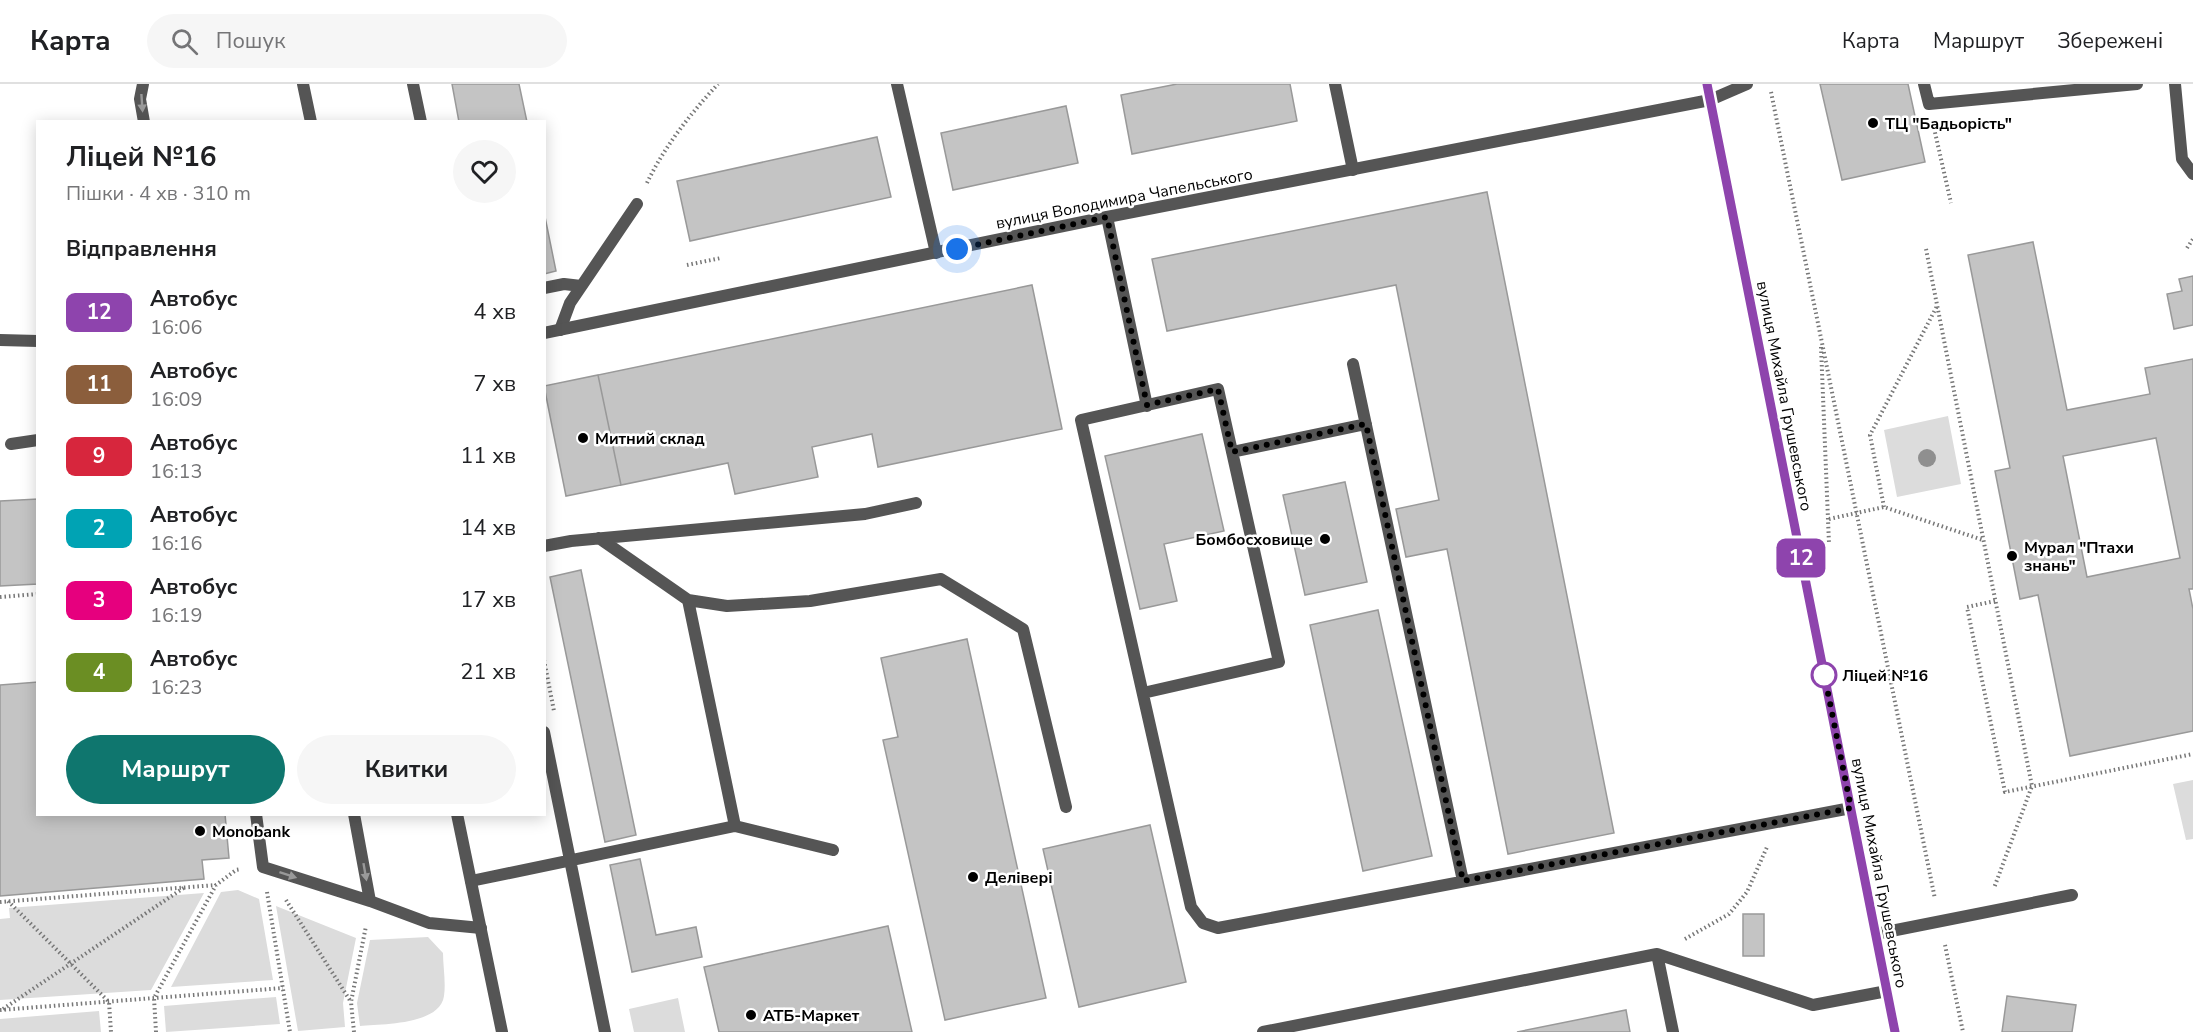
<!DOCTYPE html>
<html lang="uk">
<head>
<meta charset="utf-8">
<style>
  body { margin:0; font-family:"Nunito Sans",sans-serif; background:#f6f6f6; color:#202124; height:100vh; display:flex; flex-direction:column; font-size:22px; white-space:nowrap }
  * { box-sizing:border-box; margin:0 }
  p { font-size:20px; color:#757577 }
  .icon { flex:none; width:33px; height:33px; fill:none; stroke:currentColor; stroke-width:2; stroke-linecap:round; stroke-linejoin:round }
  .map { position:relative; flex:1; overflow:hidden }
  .details { position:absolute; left:36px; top:36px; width:510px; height:696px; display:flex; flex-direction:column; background:#fff; border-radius:0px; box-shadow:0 3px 15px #0003 }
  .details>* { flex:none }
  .badge { padding:0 12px; border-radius:9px; font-size:21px; line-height:39px }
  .you { position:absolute; width:30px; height:30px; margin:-15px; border:4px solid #fff; border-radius:50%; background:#1a73e8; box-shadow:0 0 0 9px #1a73e833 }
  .map>.badge { position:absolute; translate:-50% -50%; box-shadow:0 0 0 3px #fff }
  h2 { padding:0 30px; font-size:22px; line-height:54px }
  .round { display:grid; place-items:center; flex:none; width:63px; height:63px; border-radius:32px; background:#f6f6f6 }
  .head { display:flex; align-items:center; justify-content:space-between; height:102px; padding:0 30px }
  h1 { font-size:28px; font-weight:700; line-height:45px }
  .action { display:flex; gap:12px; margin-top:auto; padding:12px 30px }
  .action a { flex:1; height:69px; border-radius:36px; background:#0f766e; color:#fff; font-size:24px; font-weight:700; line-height:69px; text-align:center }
  .action a+a { background:#f6f6f6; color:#202124 }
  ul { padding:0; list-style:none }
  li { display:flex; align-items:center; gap:18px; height:72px; padding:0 30px }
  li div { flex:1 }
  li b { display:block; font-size:22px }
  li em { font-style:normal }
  li .badge { min-width:66px; font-weight:700; text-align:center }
  header { display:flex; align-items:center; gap:36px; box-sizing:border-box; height:84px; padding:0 30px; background:#fff; border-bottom:2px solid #e0e0e0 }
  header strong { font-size:28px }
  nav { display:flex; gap:33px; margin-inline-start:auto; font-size:21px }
  .search { width:420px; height:54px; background:#f6f6f6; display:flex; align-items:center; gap:15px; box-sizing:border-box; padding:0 21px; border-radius:33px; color:#757577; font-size:22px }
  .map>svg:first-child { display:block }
  .green { fill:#dcdcdc }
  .building { fill:#c4c4c4; stroke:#999; stroke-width:1.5; fill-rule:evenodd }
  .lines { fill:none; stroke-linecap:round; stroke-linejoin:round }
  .path { stroke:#777; stroke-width:4; stroke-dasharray:1.5 3; stroke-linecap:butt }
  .service { stroke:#555; stroke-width:12 }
  .minor { stroke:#555; stroke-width:12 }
  .tertiary { stroke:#555; stroke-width:12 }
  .tree { fill:#8f8f8f }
  .oneway { fill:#999 }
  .line-casing { stroke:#fff; stroke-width:14 }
  .line { stroke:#8e44ad; stroke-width:9 }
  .walk { stroke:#000; stroke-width:6; stroke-dasharray:0 10.8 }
  .poi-dot { fill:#000; stroke:#fff; stroke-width:2 }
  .stop-dot { fill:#fff; stroke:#8e44ad; stroke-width:3 }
  .labels { text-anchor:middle; stroke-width:5; stroke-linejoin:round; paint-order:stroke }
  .poi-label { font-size:16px; font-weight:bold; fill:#000; stroke:#fff; text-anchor:start }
  .street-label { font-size:16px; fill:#000; stroke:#fff }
  .stop-label { font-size:16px; font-weight:bold; fill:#000; stroke:#fff; text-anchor:start }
</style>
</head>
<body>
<header>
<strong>Карта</strong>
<div class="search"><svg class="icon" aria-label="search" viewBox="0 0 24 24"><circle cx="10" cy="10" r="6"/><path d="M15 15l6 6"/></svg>Пошук</div>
<nav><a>Карта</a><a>Маршрут</a><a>Збережені</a></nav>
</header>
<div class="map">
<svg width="2193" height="948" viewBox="0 0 2193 948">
  <rect width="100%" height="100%" fill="#fff"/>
  <path class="green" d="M1948,332L1961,400L1897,413L1884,346Z
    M2193,696V755L2186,756L2173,700Z
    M238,806L259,815L273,896L171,903L221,808Z
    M204,809L151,906L0,916V835L10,834L9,824Z
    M276,822L356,854L343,919L345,943L298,947Z
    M428,853L443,869C443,882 446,898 444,912C440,941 382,940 360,942L357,919L370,856Z
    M276,913L280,940L166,948L164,922Z
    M678,914L685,948H634L629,925Z
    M99,927L101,948H0V935Z"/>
  <path class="building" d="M452,0H519L527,38H459Z
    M1177,0H1290L1297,37L1132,70L1121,11Z
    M1820,0H1908L1925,78L1842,96Z
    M1066,22L1078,79L953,106L941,49Z
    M877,53L891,113L690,157L677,97Z
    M1487,108L1614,749L1508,770L1447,465L1406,473L1396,425L1439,416L1396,201L1167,247L1152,175Z
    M544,128L556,187L544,190Z
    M2033,158L2067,326L2150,310L2145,284L2193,275V505H2189L2193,525V647L2070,672L2038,511L2020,515L1995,387L2010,384L1968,171ZM2156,354L2180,474L2087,493L2063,372Z
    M2193,192V241L2174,245L2167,210L2182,207L2179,195Z
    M1032,201L1062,345L878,383L872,350L812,363L818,393L735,410L728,379L621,401L598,291Z
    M598,291L621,401L566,412L544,302Z
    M1202,350L1224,447L1164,460L1177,517L1140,525L1105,372Z
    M1345,398L1367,498L1305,511L1283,411Z
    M38,415V500L0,502V417Z
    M581,486L636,751L605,758L550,493Z
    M1378,526L1432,772L1363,787L1310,541Z
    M967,555L1046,914L945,936L883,656L898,653L881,574Z
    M38,598V730H225L229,774L202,776L204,795L0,812V601Z
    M1150,741L1186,898L1079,923L1043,765Z
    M640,775L656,851L696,843L702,873L632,888L610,781Z
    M1743,830H1764V872H1743Z
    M888,842L912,948H719L704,883Z
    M2007,912L2076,921L2072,948H2002Z
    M1626,926L1630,948H1517Z"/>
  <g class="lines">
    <path class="path" d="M1771,8L1935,815
      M1934,44L1951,119
      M647,99C664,63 691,29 718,0
      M2187,164L2193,155
      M1926,165L2032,702L1994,804
      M687,181L721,174
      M1821,263L1829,460
      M1884,423L1870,351L1937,222
      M1829,435L1884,423L1983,456
      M0,513L38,510
      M1995,517L1967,523L2005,708L2193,670
      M544,576L554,627
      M267,808L290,948
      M286,816L351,918
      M8,817L109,918L111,948
      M0,818L216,801
      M1685,855L1729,830L1747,808L1767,763
      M1945,861L1963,948
      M3,925L185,803
      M0,926L283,904
      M156,948L154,914L216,801L236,786L241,785
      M354,948L351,918L366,842"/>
    <path class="service" d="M143,0L140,15L144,38
      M413,0L421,38
      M897,0L936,169
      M1335,0L1353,86
      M1924,0L1929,20L2137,0
      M2175,0L2182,75L2193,90
      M1710,16L1747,0
      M1107,133L1147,322
      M544,204L564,200L581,202
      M560,246L570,219L637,120
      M0,256L38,257
      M1353,280L1463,797
      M11,360L38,356
      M1232,368L1366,340
      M599,454L688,516L727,522L810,517L941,495L1023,545L1066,723
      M544,462L571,457L865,430L916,419
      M688,516L735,742
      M1143,609L1279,578L1218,305L1081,336L1191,823L1203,839L1218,844L1851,724
      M544,648L605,948
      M256,730L263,783L370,817
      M354,730L370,817L429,839L481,844
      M471,797L735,742L833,766
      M1876,850L2072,811
      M1657,870L1673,948
      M1263,948L1657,870L1813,921L1887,907"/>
    <path class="minor" d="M544,249L1107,133L1710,16"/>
    <path class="tertiary" d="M303,0L311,38
      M1707,0L1895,948
      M457,730L502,948"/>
  </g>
  <circle class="tree" cx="1927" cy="374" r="9"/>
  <defs><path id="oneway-solid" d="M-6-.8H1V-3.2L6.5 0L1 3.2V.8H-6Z" transform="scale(1.5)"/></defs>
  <g class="oneway">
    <use href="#oneway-solid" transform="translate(142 19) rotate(86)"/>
    <use href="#oneway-solid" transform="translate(365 788) rotate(80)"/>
    <use href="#oneway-solid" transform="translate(288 791) rotate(18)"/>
  </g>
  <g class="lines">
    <g class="line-casing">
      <path id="line" d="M1707,0L1895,948"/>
    </g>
    <use href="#line" class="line"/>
    <path class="walk" d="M957,165L1107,133L1147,321L1218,305L1232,368L1366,340L1463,797L1851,724L1823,584L1824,591"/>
  </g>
  <g class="poi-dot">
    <circle cx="1873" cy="39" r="6"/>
    <circle cx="583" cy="354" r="6"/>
    <circle cx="1325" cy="455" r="6"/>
    <circle cx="2012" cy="472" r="6"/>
    <circle cx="200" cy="747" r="6"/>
    <circle cx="973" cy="793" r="6"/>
    <circle cx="751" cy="931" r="6"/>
  </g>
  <circle class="stop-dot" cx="1824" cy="591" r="12"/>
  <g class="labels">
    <g class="poi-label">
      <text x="1885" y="45">ТЦ "Бадьорість"</text>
      <text x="595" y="360">Митний склад</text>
      <text x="1313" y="461" text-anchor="end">Бомбосховище</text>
      <text x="2024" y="469">Мурал "Птахи<tspan x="2024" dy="18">знань"</tspan></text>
      <text x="212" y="753">Monobank</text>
      <text x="985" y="799">Делівері</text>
      <text x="763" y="937">АТБ-Маркет</text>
    </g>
    <g class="street-label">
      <text transform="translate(1124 114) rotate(-11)" y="6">вулиця Володимира Чапельського</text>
      <text transform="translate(1785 312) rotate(79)" y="6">вулиця Михайла Грушевського</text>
      <text transform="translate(1880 789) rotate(79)" y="6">вулиця Михайла Грушевського</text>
    </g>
    <g class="stop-label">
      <text x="1842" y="597">Ліцей №16</text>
    </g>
  </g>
</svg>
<div class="you" style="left:957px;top:165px"></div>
<b class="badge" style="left:1801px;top:474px;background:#8e44ad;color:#fff">12</b>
<section class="details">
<div class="head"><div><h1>Ліцей №16</h1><p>Пішки · 4 хв · 310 m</p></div><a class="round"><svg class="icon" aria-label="heart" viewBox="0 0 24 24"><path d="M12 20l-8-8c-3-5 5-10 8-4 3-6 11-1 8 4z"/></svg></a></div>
<h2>Відправлення</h2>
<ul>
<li><span class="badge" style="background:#8e44ad;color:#fff">12</span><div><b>Автобус</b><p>16:06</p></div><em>4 хв</em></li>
<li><span class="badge" style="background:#8b5e3c;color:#fff">11</span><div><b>Автобус</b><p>16:09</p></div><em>7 хв</em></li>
<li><span class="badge" style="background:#d7263d;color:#fff">9</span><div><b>Автобус</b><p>16:13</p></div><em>11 хв</em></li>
<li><span class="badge" style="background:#00a3b4;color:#fff">2</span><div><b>Автобус</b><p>16:16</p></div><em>14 хв</em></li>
<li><span class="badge" style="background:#e6007e;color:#fff">3</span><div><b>Автобус</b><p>16:19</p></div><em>17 хв</em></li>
<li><span class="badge" style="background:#6b8e23;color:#fff">4</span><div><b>Автобус</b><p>16:23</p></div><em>21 хв</em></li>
</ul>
<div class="action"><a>Маршрут</a><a>Квитки</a></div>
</section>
</div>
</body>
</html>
